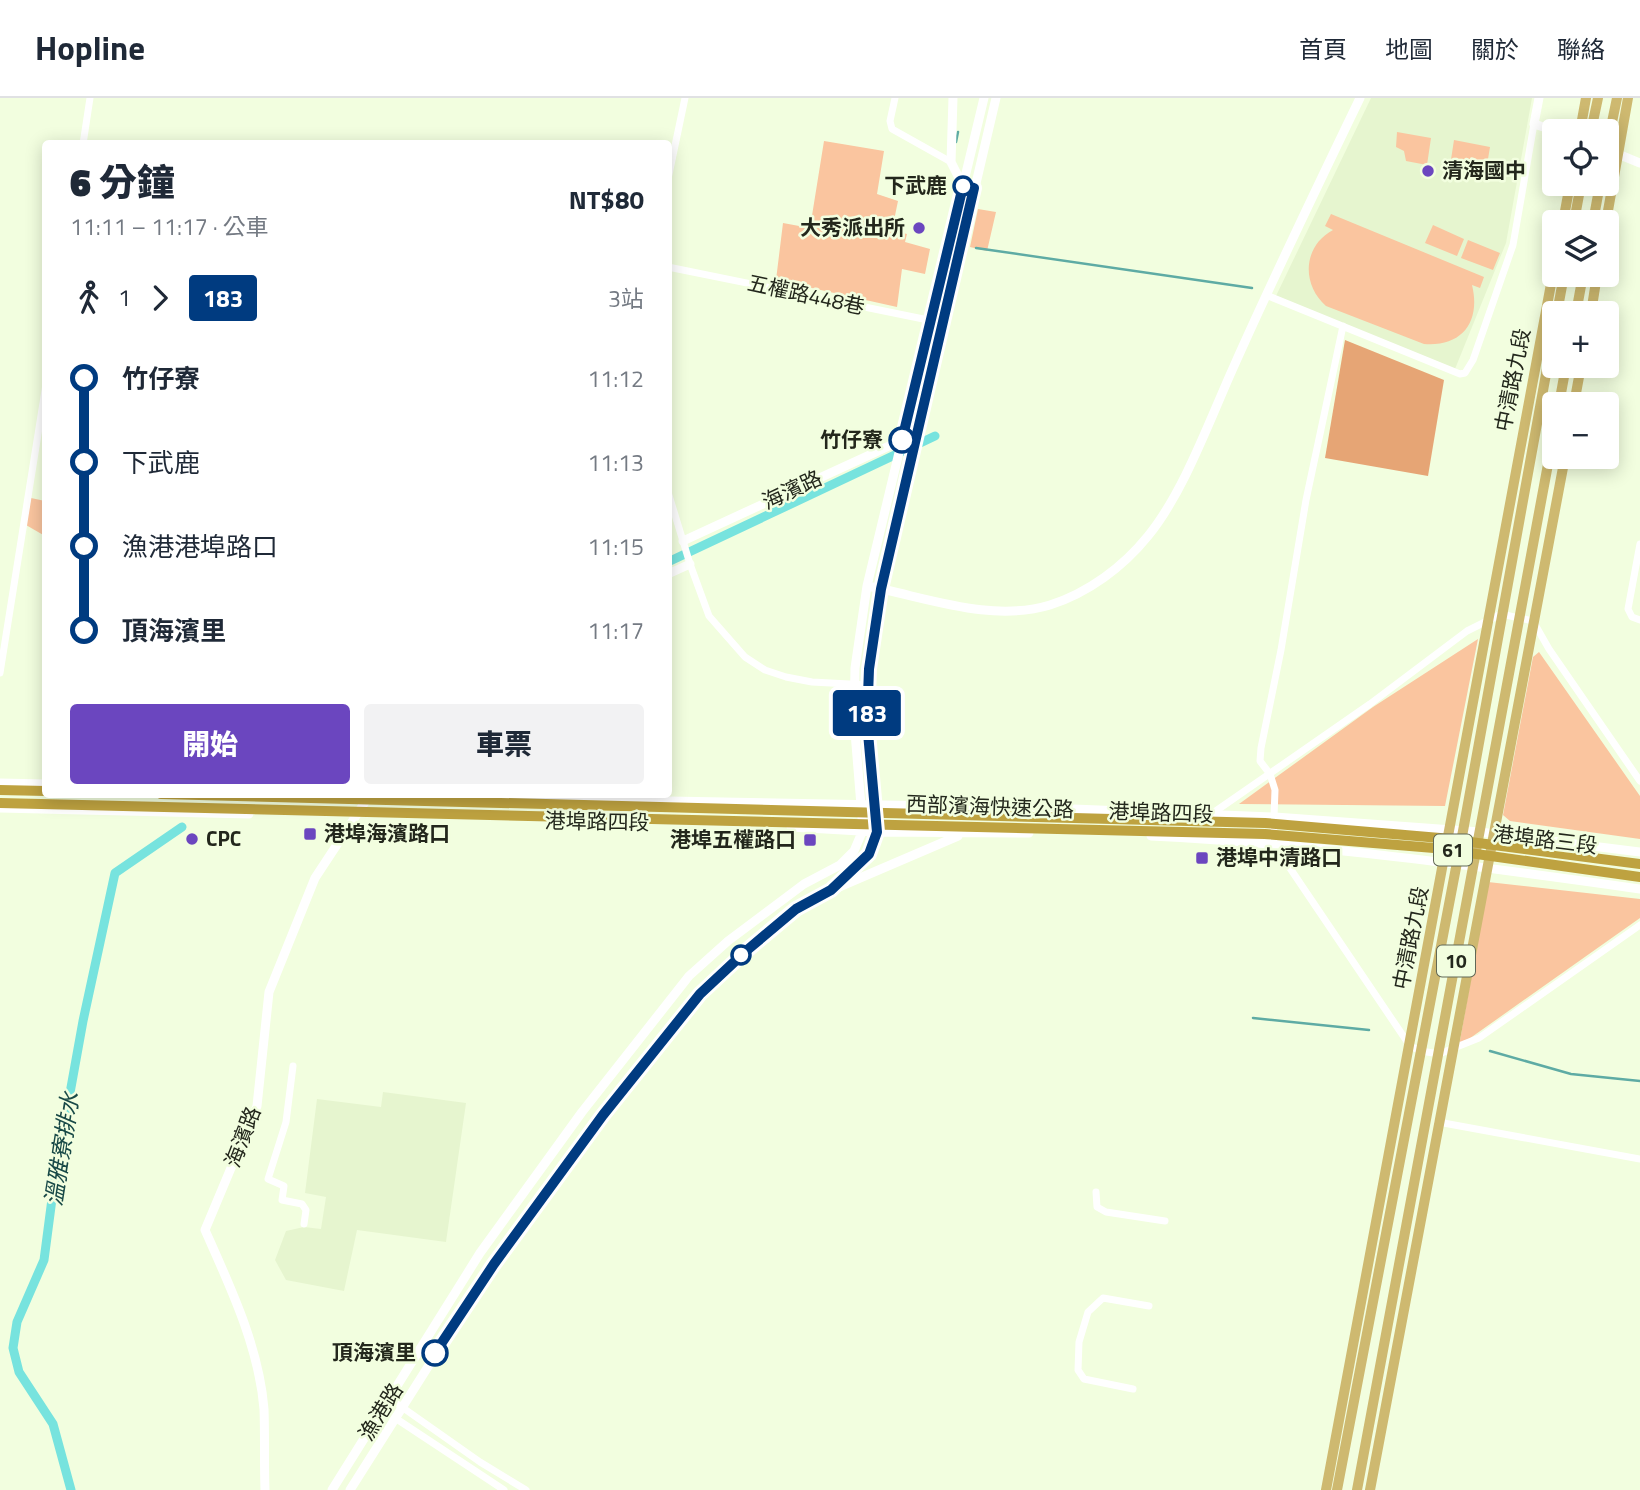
<!DOCTYPE html>
<html lang="zh-TW">
<head>
<meta charset="utf-8">
<style>
  body { margin:0; font-family:"Titillium Web","Noto Sans TC",sans-serif; background:#f2f2f3; color:#1f2937; height:100vh; display:flex; flex-direction:column; font-size:26px; white-space:nowrap }
  * { box-sizing:border-box; margin:0 }
  p { font-size:23px; color:#747a83 }
  .icon { flex:none; width:38px; height:38px; fill:none; stroke:currentColor; stroke-width:2; stroke-linecap:round; stroke-linejoin:round }
  .map { position:relative; flex:1; overflow:hidden }
  .panel { position:absolute; left:42px; top:42px; width:630px; height:658px; display:flex; flex-direction:column; background:#fff; border-radius:7px; box-shadow:0 4px 18px #0003 }
  .panel>* { flex:none }
  .badge { padding:0 14px; border-radius:5px; font-size:24px; line-height:46px }
  .tools { position:absolute; left:1542px; top:21px; display:grid; gap:14px }
  .tools a { display:grid; place-items:center; width:77px; height:77px; border-radius:7px; background:#fff; box-shadow:0 4px 18px #0003; font-size:35px }
  .map>.badge { position:absolute; translate:-50% -50%; box-shadow:0 0 0 4px #fff }
  .legs { display:flex; align-items:center; gap:10px; height:77px; padding:0 28px; font-size:23px }
  .legs p { margin-inline-start:auto }
  .head { display:flex; align-items:center; justify-content:space-between; height:119px; padding:0 28px }
  h1 { font-size:38px; font-weight:800; line-height:52px }
  .button { display:flex; gap:14px; margin-top:auto; padding:14px 28px }
  .button a { flex:1; height:80px; border-radius:7px; background:#6b46bf; color:#fff; font-size:28px; font-weight:800; line-height:80px; text-align:center }
  .button a+a { background:#f2f2f3; color:#1f2937 }
  ul { padding:0 28px; list-style:none }
  li { display:flex; align-items:center; gap:24px; height:84px; font-size:26px }
  li i { display:grid; place-items:center; width:10px; height:100%; margin:0 9px; background:currentColor }
  li i::after { content:''; width:18px; height:18px; margin:-9px; border:5px solid; border-radius:50%; background:#fff }
  li p { margin-inline-start:auto }
  li:first-child i { background:linear-gradient(#0000 50%,currentColor 0) }
  li:last-child i { background:linear-gradient(currentColor 50%,#0000 0) }
  header { display:flex; align-items:center; gap:42px; box-sizing:border-box; height:98px; padding:0 35px; background:#fff; border-bottom:2px solid #e0e1e3 }
  header strong { font-size:33px }
  nav { display:flex; gap:38px; margin-inline-start:auto; font-size:24px }
  .map>svg:first-child { display:block }
  .built { fill:#e6f5cf }
  .green { fill:#fac59f }
  .forest { fill:#e6a575 }
  .lines { fill:none; stroke-linecap:round; stroke-linejoin:round }
  .stream { stroke:#5eaba4; stroke-width:2.5 }
  .canal { stroke:#77e3de; stroke-width:9 }
  .minor { stroke:#fff; stroke-width:7 }
  .tertiary { stroke:#fff; stroke-width:9 }
  .primary { stroke:#ceb970; stroke-width:10 }
  .trunk { stroke:#bea240; stroke-width:10 }
  .line-1-casing { stroke:#fff; stroke-width:16 }
  .line-1 { stroke:#003b80; stroke-width:10 }
  .poi-dot { fill:#6b46bf; stroke:#f2fedf; stroke-width:2.5 }
  .stop-1-dot { fill:#fff; stroke:#003b80; stroke-width:3.5 }
  .labels { text-anchor:middle; stroke-width:5; stroke-linejoin:round; paint-order:stroke }
  .shield { fill:#f2fedf; stroke:#616856; stroke-width:2 }
  .shield-label { font-size:19px; font-weight:bold; fill:#23271c }
  .poi-label { font-size:21px; font-weight:bold; fill:#23271c; stroke:#f2fedf; text-anchor:start }
  .stop-label { font-size:21px; font-weight:bold; fill:#23271c; stroke:#f2fedf; text-anchor:end }
  .street-label { font-size:21px; fill:#23271c; stroke:#f2fedf }
  .water-label { font-size:23px; font-style:italic; fill:#184947; stroke:#f2fedf }
</style>
</head>
<body>
<header>
<strong>Hopline</strong>
<nav><a>首頁</a><a>地圖</a><a>關於</a><a>聯絡</a></nav>
</header>
<div class="map">
<svg width="1640" height="1392" viewBox="0 0 1640 1392">
  <rect width="100%" height="100%" fill="#f2fedf"/>
  <path class="built" d="M1371,0H1532L1506,145L1455,271L1276,198Z
    M383,994L466,1005L446,1144L357,1132L344,1193L286,1182L275,1162L286,1133L304,1129L321,1131L326,1099L305,1095L317,1001L381,1009Z"/>
  <path class="green" d="M1397,34L1431,40L1427,67L1406,63L1404,53L1396,49Z
    M1454,42L1490,49L1486,73L1450,68Z
    M824,43L884,53L877,96L898,103L892,132L907,136L905,144L930,151L925,176L902,171L897,209L776,182L783,125L810,130Z
    M978,111L996,114L987,153L970,149Z
    M1331,116L1484,179L1480,190L1472,187C1481,224 1462,249 1424,246L1326,208C1301,186 1303,148 1333,132L1325,128Z
    M1433,127L1464,141L1457,158L1425,145Z
    M1468,142L1500,155L1493,172L1461,160Z
    M31,400L45,403V438L26,427Z
    M1478,541L1445,708L1239,706L1373,609Z
    M1539,554L1640,698V741L1510,723L1503,717L1533,559Z
    M1488,784L1640,801V820L1459,948Z"/>
  <path class="forest" d="M1345,242L1444,282L1428,378L1325,360Z"/>
  <g class="lines">
    <path class="stream" d="M956,44L958,34
      M976,150L1252,190
      M1253,920L1369,932
      M1490,953L1571,976L1640,983"/>
    <path class="canal" d="M668,464L935,338
      M71,1392L53,1326L19,1274L13,1250L17,1224L44,1162L55,1078L83,923L115,775L182,729"/>
    <path class="minor" d="M895,0L890,23L892,31L951,64
      M83,46L90,0
      M668,81L685,0
      M668,169L943,225
      M1266,197L1460,276L1465,275L1473,262L1513,147L1534,26
      M1343,228L1306,402L1281,552L1261,650L1260,663L1270,676L1275,692L1273,745L1410,948L1421,953L1439,956L1479,940L1640,827
      M668,394L690,466L709,518L745,559L765,572L786,579L812,584L868,587
      M1640,446L1628,511L1632,519L1640,522
      M0,575L46,286
      M1210,717L1370,606L1467,533L1501,516L1533,523L1549,551L1640,683
      M293,968L286,1024L268,1081L284,1088L282,1102L302,1106L306,1112L304,1126
      M1438,1024L1640,1061
      M1096,1094L1097,1109L1106,1114L1165,1123
      M1133,1291L1084,1281L1078,1272L1079,1244L1088,1214L1103,1200L1149,1208
      M389,1300L480,1364L526,1392
      M383,1312L504,1392"/>
    <path class="tertiary" d="M953,0L951,64L963,88
      M1539,0L1534,26L1556,33
      M1613,54L1640,65
      M683,443L902,342
      M668,476L690,466
      M867,488C926,499 991,525 1050,507C1088,495 1123,469 1148,438C1184,394 1210,321 1234,268C1274,178 1317,89 1360,0
      M0,685L46,686
      M506,700L1049,710L1275,719L1480,734L1640,754
      M0,710L249,716
      M791,729L877,734L1029,735
      M1151,738C1316,746 1477,768 1640,791
      M839,789L958,738
      M265,1392C264,1365 265,1338 264,1311C259,1249 230,1188 205,1132L257,1008L269,894L315,780L369,698
      M332,1392L480,1155L582,1014L689,878L728,843L804,786L840,767L854,753L863,732L854,622L855,570L867,488L984,0
      M350,1392L493,1166L603,1017L700,896L746,853L796,811L831,792L869,756L877,734L867,624L869,571L881,491L996,0"/>
    <path class="primary" d="M1580,33L1586,0
      M1591,33L1598,0
      M1606,53L1617,0
      M1563,124L1570,86
      M1574,124L1581,86
      M1593,124L1600,86
      M1606,124L1628,0
      M1557,215L1564,177
      M1576,215L1583,177
      M1591,215L1597,177
      M1559,306L1566,268
      M1574,306L1581,268
      M1326,1392L1554,170
      M1337,1392L1463,733L1554,232
      M1357,1392L1554,334
      M1370,1392L1565,359"/>
    <path class="trunk" d="M0,692L46,693
      M161,696L1265,725L1440,740L1640,766
      M0,705L1265,736L1434,750L1640,779"/>
  </g>
  <g class="lines">
    <g class="line-1-casing">
      <path id="line-1" d="M435,1255L494,1166L603,1017L700,896L746,853L796,811L831,792L869,756L877,734L867,624L869,571L881,491L974,90L963,88L902,342"/>
    </g>
    <use href="#line-1" class="line-1"/>
  </g>
  <g class="poi-dot">
    <circle cx="1428" cy="73" r="7"/>
    <circle cx="919" cy="130" r="7"/>
    <rect x="303" y="729" width="14" height="14" rx="3.5"/>
    <circle cx="192" cy="741" r="7"/>
    <rect x="803" y="735" width="14" height="14" rx="3.5"/>
    <rect x="1195" y="753" width="14" height="14" rx="3.5"/>
  </g>
  <g class="stop-1-dot">
    <circle cx="963" cy="88" r="9"/>
    <circle cx="902" cy="342" r="12"/>
    <circle cx="741" cy="857" r="9"/>
    <circle cx="435" cy="1255" r="12"/>
  </g>
  <g class="labels">
    <g class="shield">
      <rect x="1434" y="736.5" width="38" height="31" rx="5"/>
      <rect x="1437" y="847.5" width="38" height="31" rx="5"/>
    </g>
    <g class="shield-label">
      <text x="1453" y="759">61</text>
      <text x="1456" y="870">10</text>
    </g>
    <g class="poi-label">
      <text x="1442" y="80">清海國中</text>
      <text x="905" y="137" text-anchor="end">大秀派出所</text>
      <text x="324" y="743">港埠海濱路口</text>
      <text x="206" y="748">CPC</text>
      <text x="796" y="749" text-anchor="end">港埠五權路口</text>
      <text x="1216" y="767">港埠中清路口</text>
    </g>
    <g class="stop-label">
      <text x="947" y="95">下武鹿</text>
      <text x="883" y="349">竹仔寮</text>
      <text x="416" y="1262">頂海濱里</text>
    </g>
    <g class="street-label">
      <text transform="translate(806 197) rotate(12)" y="7">五權路448巷</text>
      <text transform="translate(1513 282) rotate(-79)" y="7">中清路九段</text>
      <text transform="translate(792 392) rotate(-25)" y="7">海濱路</text>
      <text transform="translate(990 709) rotate(2)" y="7">西部濱海快速公路</text>
      <text transform="translate(1161 715) rotate(2)" y="7">港埠路四段</text>
      <text transform="translate(597 724) rotate(1)" y="7">港埠路四段</text>
      <text transform="translate(1545 742) rotate(7)" y="7">港埠路三段</text>
      <text transform="translate(1411 840) rotate(-79)" y="7">中清路九段</text>
      <text transform="translate(243 1039) rotate(-69)" y="7">海濱路</text>
      <text transform="translate(381 1314) rotate(-58)" y="7">漁港路</text>
    </g>
    <g class="water-label">
      <text transform="translate(62 1051) rotate(-81)" y="8">溫雅寮排水</text>
    </g>
  </g>
</svg>
<div class="tools">
<a><svg class="icon" aria-label="locate" viewBox="0 0 24 24"><circle cx="12" cy="12" r="6"/><path d="M12 2v4M12 18v4M2 12h4M18 12h4"/></svg></a>
<a><svg class="icon" aria-label="layers" viewBox="0 0 24 24"><path d="M12 4l9 5-9 5-9-5zM3 14l9 5 9-5"/></svg></a>
<a>+</a>
<a>−</a>
</div>
<b class="badge" style="left:867px;top:615px;background:#003b80;color:#fff">183</b>
<section class="panel">
<div class="head"><div><h1>6 分鐘</h1><p>11:11 – 11:17 · 公車</p></div><b>NT$80</b></div>
<div class="legs"><svg class="icon" aria-label="walk" viewBox="0 0 24 24"><circle cx="13" cy="4" r="2"/><path d="M13 8l-2 6 4 7M11 14l-3 7M7 12l3-4h3l4 4"/></svg>1<svg class="icon" aria-label="forward" viewBox="0 0 24 24"><path d="M9 5l7 7-7 7"/></svg><b class="badge" style="background:#003b80;color:#fff">183</b><p>3站</p></div>
<ul>
<li><i style="color:#003b80"></i><b>竹仔寮</b><p>11:12</p></li>
<li><i style="color:#003b80"></i><span>下武鹿</span><p>11:13</p></li>
<li><i style="color:#003b80"></i><span>漁港港埠路口</span><p>11:15</p></li>
<li><i style="color:#003b80"></i><b>頂海濱里</b><p>11:17</p></li>
</ul>
<div class="button"><a>開始</a><a>車票</a></div>
</section>
</div>
</body>
</html>
